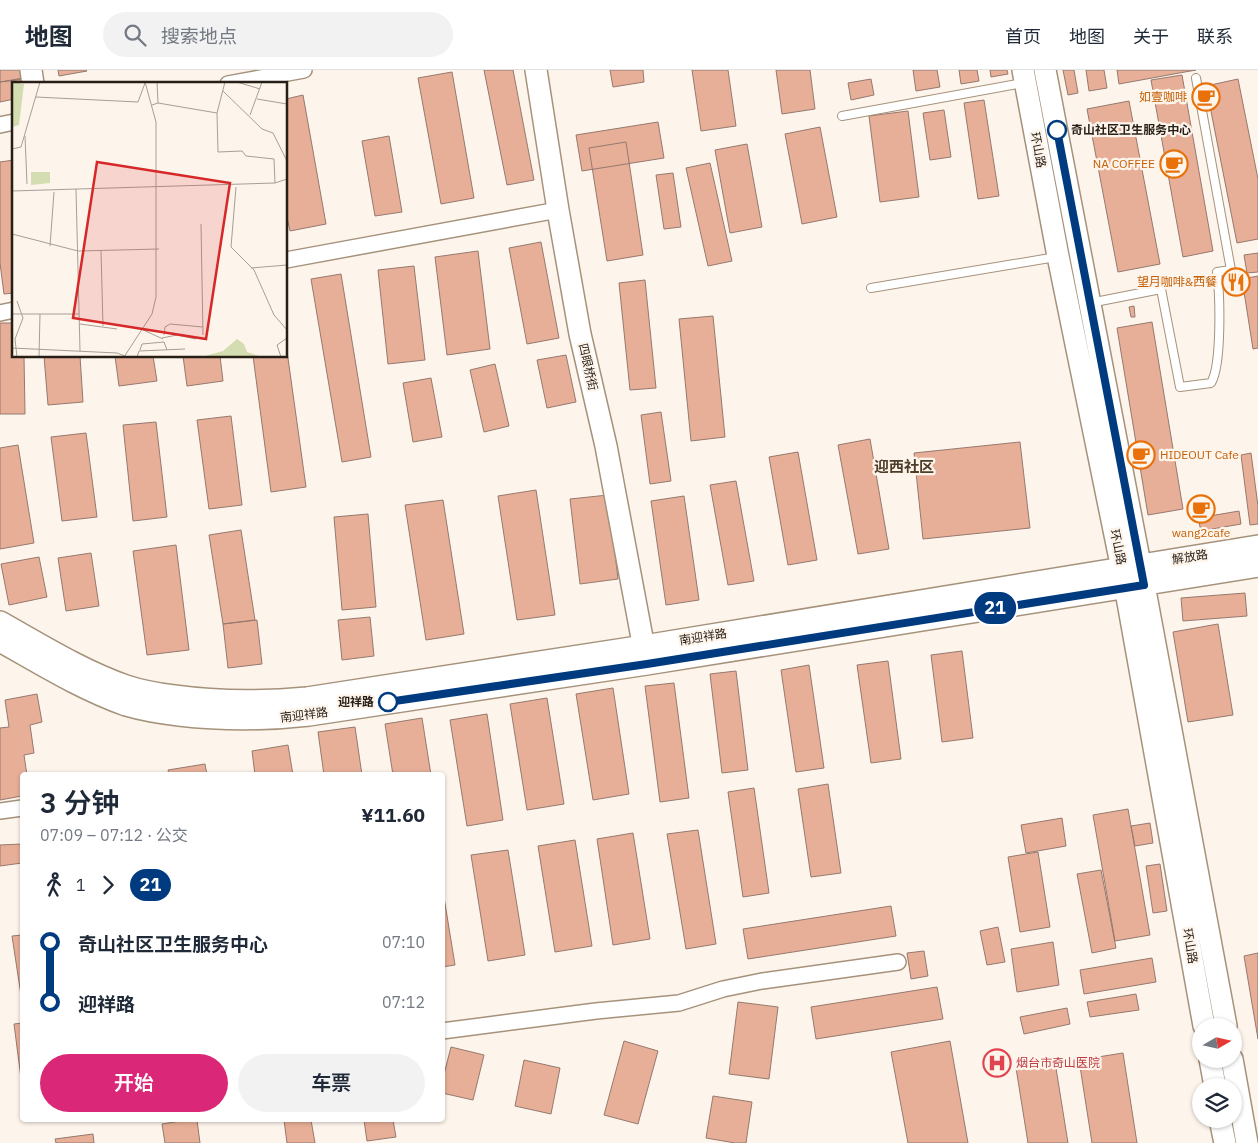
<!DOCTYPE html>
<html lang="zh">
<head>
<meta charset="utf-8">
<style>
  body { margin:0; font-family:"IBM Plex Sans","Noto Sans SC",sans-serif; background:#f2f2f3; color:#1f2937; height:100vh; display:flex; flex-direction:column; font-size:19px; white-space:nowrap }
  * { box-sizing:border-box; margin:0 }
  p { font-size:16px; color:#747a83 }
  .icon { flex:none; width:28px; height:28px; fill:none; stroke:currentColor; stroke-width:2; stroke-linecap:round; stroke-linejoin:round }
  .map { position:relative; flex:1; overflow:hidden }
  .details { position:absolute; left:20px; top:702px; width:425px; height:350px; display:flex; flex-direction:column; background:#fff; border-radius:5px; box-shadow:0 1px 4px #0004 }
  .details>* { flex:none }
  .badge { padding:0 10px; border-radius:16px; font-size:18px; line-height:32px }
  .needle { width:32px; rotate:81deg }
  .buttons { position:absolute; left:1192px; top:948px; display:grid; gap:10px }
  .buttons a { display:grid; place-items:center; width:50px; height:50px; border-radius:50%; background:#fff; box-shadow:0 1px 4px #0004; font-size:25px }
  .map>.badge { position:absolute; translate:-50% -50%; box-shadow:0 0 0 2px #fff }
  .legs { display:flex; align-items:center; gap:8px; height:55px; padding:0 20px; font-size:16px }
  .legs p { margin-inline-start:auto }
  .head { display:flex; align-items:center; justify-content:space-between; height:85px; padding:0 20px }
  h1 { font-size:28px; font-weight:600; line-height:38px }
  .primary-button { display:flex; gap:10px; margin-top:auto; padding:10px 20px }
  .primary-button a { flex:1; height:58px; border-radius:30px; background:#db2777; color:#fff; font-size:20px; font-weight:600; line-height:58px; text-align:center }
  .primary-button a+a { background:#f2f2f3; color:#1f2937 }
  ul { padding:0 20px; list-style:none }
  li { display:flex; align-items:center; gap:18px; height:60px; font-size:19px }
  li i { display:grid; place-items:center; width:8px; height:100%; margin:0 6px; background:currentColor }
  li i::after { content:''; width:12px; height:12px; margin:-6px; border:4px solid; border-radius:50%; background:#fff }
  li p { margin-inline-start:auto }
  li:first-child i { background:linear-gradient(#0000 50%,currentColor 0) }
  li:last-child i { background:linear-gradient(currentColor 50%,#0000 0) }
  header { display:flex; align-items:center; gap:30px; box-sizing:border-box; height:70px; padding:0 25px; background:#fff; border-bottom:1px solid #e0e1e3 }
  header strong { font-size:24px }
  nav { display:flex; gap:28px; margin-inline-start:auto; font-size:18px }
  .search { width:350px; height:45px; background:#f2f2f3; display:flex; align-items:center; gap:12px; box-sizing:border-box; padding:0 18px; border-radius:28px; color:#747a83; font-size:19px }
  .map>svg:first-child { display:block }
  .building { fill:#e7af98; stroke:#96796e }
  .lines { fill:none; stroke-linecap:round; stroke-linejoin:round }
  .lane-casing { stroke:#a6927b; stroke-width:10 }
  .street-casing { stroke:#a6927b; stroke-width:18 }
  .secondary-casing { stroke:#a6927b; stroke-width:24 }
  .lane { stroke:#fff; stroke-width:8 }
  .street { stroke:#fff; stroke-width:15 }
  .secondary { stroke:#fff; stroke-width:21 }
  .line-1-casing { stroke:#fff; stroke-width:11 }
  .line-1 { stroke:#003b80; stroke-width:8 }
  .stop-1-dot { fill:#fff; stroke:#003b80; stroke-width:2.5 }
  .labels { text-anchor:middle; stroke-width:4.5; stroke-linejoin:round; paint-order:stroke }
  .food-label { font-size:12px; fill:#c56008; stroke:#fdf4eb; text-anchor:end }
  .stop-label { font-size:12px; font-weight:bold; fill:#271f16; stroke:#fdf4eb; text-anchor:start }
  .street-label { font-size:12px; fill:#271f16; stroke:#fdf4eb }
  .health-label { font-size:12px; fill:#be3a42; stroke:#fdf4eb; text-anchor:start }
  .quarter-label { font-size:15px; font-weight:bold; fill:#4d3c28; stroke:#fdf4eb }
  .inset-road { fill:none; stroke:#a79f96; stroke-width:1 }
  .view { fill:#d62828; fill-opacity:0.15; stroke:#d62828; stroke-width:2.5 }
  .inset-edge { fill:none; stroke:#271f16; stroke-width:2.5 }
</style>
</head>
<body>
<header>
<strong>地图</strong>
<div class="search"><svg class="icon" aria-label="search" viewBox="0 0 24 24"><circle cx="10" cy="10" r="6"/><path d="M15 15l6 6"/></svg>搜索地点</div>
<nav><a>首页</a><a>地图</a><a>关于</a><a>联系</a></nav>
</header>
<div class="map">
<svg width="1258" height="1073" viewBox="0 0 1258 1073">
  <rect width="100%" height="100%" fill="#fdf4eb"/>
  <path class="building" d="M0,0H24L25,9L0,12Z
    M58,0H86L87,1L59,6Z
    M484,0H513L534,110L507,115Z
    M610,0H643L644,12L613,17Z
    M692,0H728L736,56L701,61Z
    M776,0H810L815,39L782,44Z
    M913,0H937L940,17L916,21Z
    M959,0H977L979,11L961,14Z
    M990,0H1007L1008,4L991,7Z
    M1063,0H1074L1078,23L1068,25Z
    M1086,0H1104L1107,18L1089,21Z
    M1117,0H1196L1119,14Z
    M452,2L474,128L441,134L418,8Z
    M1182,5L1213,181L1183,187L1151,10Z
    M23,8L24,14H14V29L0,32V12Z
    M871,9L874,25L851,30L848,13Z
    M1238,9L1258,109V169L1237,173L1206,16Z
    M303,25L326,154L290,161L286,143V29Z
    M984,30L999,126L978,129L964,33Z
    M1129,31L1160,194L1118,202L1087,39Z
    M944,40L951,87L930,90L923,43Z
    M908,41L919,127L880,132L869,46Z
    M658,52L664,88L582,101L576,65Z
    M820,57L837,147L802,154L785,64Z
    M389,66L402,142L375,146L362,71Z
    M626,72L643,185L607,191L589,78Z
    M747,74L762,157L730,163L715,80Z
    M14,90V223L4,224L0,193V92Z
    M710,93L732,191L708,196L686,98Z
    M673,103L681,157L664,159L656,105Z
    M541,172L559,268L527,274L509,178Z
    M478,181L490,279L447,285L435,187Z
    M1258,183V202L1247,203L1244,185Z
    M414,196L425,290L388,294L378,200Z
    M341,204L371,387L342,392L311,209Z
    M1258,206V278L1253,279L1242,209Z
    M645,210L656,318L630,320L619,213Z
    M1134,236L1135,247H1131L1129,237Z
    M713,246L725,367L691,371L679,249Z
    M1152,252L1183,439L1148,445L1117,258Z
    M0,253H14V286H24L25,344H0Z
    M286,274L306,417L271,422L253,286H286Z
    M566,285L576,332L547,338L537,290Z
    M44,286H80L83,332L48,335Z
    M115,286H153L157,311L119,316Z
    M183,286H220L223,311L187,316Z
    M495,294L509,356L484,362L470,300Z
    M431,308L442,367L413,372L403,313Z
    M661,342L671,411L650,414L641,345Z
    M231,346L242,435L209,439L197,350Z
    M156,352L167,447L133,451L123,355Z
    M86,363L97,447L62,451L51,367Z
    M870,369L889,479L858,484L838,375Z
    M1020,372L1030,458L923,469L914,383Z
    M18,375L34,473L0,479V378Z
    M798,382L817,490L788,495L769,387Z
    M1251,383L1258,436V454L1250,455L1241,385Z
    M736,411L754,511L728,515L710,415Z
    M536,420L555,545L517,550L498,426Z
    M608,425L618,509L580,514L570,429Z
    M684,426L699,530L666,535L651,431Z
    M443,430L464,564L426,570L405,435Z
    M1239,441L1241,454L1201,461L1198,448Z
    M368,444L376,537L342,540L334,447Z
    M241,460L255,550L223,554L209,465Z
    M176,475L189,580L147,585L133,481Z
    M91,483L99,536L66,541L58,488Z
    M39,487L47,527L9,535L1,494Z
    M1245,523L1247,546L1183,551L1181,528Z
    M370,547L374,586L342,590L338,550Z
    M257,550L262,594L228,598L223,554Z
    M1218,554L1233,645L1188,652L1173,562Z
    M962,581L973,668L942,672L931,585Z
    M888,591L901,689L871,693L857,595Z
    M809,595L824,698L796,702L781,600Z
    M736,601L748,700L722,703L710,604Z
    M674,613L689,728L660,732L645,616Z
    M613,618L629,724L593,730L576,624Z
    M37,624L42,652L30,655L34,683L24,685L27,705H22V726L0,730V658L9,657L5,630Z
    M547,628L564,734L527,740L510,634Z
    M487,644L503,750L467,756L450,650Z
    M422,648L431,705H393L385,654Z
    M355,657L362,705H324L318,662Z
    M288,675L293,705H255L252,681Z
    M205,694L207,705H169L168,700Z
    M828,714L841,803L811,807L798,719Z
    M754,718L769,823L743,827L728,722Z
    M1128,739L1150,865L1115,871L1093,745Z
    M1062,748L1066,776L1026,783L1021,755Z
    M1150,753L1153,773L1135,776L1131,756Z
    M698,760L716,874L686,879L667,764Z
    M633,763L650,869L613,875L597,769Z
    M575,770L592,876L555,882L538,776Z
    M22,774V793L0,796V775Z
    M508,780L525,885L488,891L471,785Z
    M1038,782L1050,857L1020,862L1008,787Z
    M1160,794L1167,841L1153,843L1146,796Z
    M1101,800L1116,878L1092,883L1077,804Z
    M442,815L455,895L442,897Z
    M891,836L896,866L748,889L743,859Z
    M998,857L1005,892L987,895L980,861Z
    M22,865V924L21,925L12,866Z
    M1053,872L1059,915L1017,922L1011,879Z
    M924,881L928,906L911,909L907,883Z
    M1258,883V969L1244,886Z
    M1152,888L1156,912L1084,924L1080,900Z
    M937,917L943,949L816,969L811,937Z
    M1136,924L1139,940L1090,947L1087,932Z
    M738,932L778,937L769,1009L729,1004Z
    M1067,938L1070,954L1024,964L1020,947Z
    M22,953V1016L14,954Z
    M624,971L658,981L638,1054L604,1045Z
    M950,971L968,1073H908L891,982Z
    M451,977L484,985L473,1030L442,1023V1012Z
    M1123,983L1137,1073H1092L1079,990Z
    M524,990L560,998L551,1044L515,1036Z
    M1055,992L1068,1073H1028L1016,998Z
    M713,1026L752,1032L746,1073H735L706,1068Z
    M187,1050H197L200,1073H165L162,1054Z
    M284,1050H311L315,1073H287Z
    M364,1050H393L396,1067L367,1071Z
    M93,1064L94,1073H56L55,1069Z"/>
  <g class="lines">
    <g class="lane-casing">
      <path id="lane" d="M842,46L1023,13
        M871,218L1056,187
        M1090,233L1161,219L1180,317L1211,313C1222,295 1220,225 1217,202L1231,200L1196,8"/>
    </g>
    <g class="street-casing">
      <path id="street" d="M228,14L304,0
        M0,55L14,52
        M286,190L558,140
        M0,243L14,240
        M0,741L22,738
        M442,961L596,941L679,933L723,919L762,911L898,892"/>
    </g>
    <g class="secondary-casing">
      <path id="secondary" d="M31,0L33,14
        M536,0L558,140L580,264L606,376L646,589
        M1023,0L1058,186L1122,499L1204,956
        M1045,0L1144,515L1226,956
        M0,552C41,575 81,600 126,616C141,621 158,624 174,626C218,632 263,632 307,628L644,576L1258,476
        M0,571C41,594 81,619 126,635C143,640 161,643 179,645C222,650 265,650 309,645L647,594L1258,496
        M1210,989L1215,1016
        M1232,989L1247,1073
        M1220,1049L1225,1073"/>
    </g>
    <use href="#lane" class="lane"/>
    <use href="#street" class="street"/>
    <use href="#secondary" class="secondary"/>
  </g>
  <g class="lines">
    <g class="line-1-casing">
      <path id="line-1" d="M388,632L647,594L1144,515L1057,60"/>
    </g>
    <use href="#line-1" class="line-1"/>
  </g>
  <defs>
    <g id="cafe-ring" transform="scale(1.4375)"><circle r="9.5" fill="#fdf4eb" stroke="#e8710a" stroke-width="1.5"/><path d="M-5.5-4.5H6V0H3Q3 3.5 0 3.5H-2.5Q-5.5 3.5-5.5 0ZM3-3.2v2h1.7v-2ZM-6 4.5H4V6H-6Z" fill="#e8710a"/></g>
    <g id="restaurant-ring" transform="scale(1.4375)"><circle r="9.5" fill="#fdf4eb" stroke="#e8710a" stroke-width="1.5"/><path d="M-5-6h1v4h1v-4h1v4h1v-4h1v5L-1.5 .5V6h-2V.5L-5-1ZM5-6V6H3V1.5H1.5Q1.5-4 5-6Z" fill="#e8710a"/></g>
    <g id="hospital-ring" transform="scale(1.4375)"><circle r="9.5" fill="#fdf4eb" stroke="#e0444e" stroke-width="1.5"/><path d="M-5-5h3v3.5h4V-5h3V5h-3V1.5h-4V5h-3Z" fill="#e0444e"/></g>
  </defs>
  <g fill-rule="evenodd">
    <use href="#cafe-ring" x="1206" y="27"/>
    <use href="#cafe-ring" x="1174" y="94"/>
    <use href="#restaurant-ring" x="1236" y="212"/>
    <use href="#cafe-ring" x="1141" y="385"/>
    <use href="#cafe-ring" x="1201" y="439"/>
    <use href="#hospital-ring" x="997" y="993"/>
  </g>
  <g class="stop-1-dot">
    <circle cx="1057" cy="60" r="9"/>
    <circle cx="388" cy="632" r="9"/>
  </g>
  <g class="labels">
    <g class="food-label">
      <text x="1187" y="31">如壹咖啡</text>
      <text x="1155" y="98">NA COFFEE</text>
      <text x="1217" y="216">望月咖啡&amp;西餐</text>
      <text x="1160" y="389" text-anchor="start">HIDEOUT Cafe</text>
      <text x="1201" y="467" text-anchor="middle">wang2cafe</text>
    </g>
    <g class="stop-label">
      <text x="1071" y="64">奇山社区卫生服务中心</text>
      <text x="374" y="636" text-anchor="end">迎祥路</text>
    </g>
    <g class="street-label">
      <text transform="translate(1038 80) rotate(79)" y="4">环山路</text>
      <text transform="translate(588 297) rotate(77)" y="4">四眼桥街</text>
      <text transform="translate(1118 477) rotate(78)" y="4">环山路</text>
      <text transform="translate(1190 487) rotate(-9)" y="4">解放路</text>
      <text transform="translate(703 567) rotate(-9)" y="4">南迎祥路</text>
      <text transform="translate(304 645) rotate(-7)" y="4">南迎祥路</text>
      <text transform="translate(1190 876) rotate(80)" y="4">环山路</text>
    </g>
    <g class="health-label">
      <text x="1016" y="997">烟台市奇山医院</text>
    </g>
    <g class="quarter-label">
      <text x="904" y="402">迎西社区</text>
    </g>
  </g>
  <g transform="translate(12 12)">
    <rect width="275" height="275" fill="#fdf4eb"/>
    <path d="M0,0L12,2L7,43L0,45ZM19,90H38V101L19,103ZM225,257L232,262L235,270L250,275H190L211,269Z" fill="#d3ddb1"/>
    <path class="inset-road" d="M145,0L146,21M213,0L205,31L206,70L230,69L234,74L262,77L263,101M225,0L248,7M211,9L250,47L261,51L275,79M24,15L126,20L133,1M245,17L275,22M140,23L146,21L205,31M238,33L250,0M13,54L15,102M0,67L9,65L28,0M224,105L219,165L242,188L262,233L275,248M64,107L68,269M0,109L263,101L275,97M189,142L191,253M0,152L66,169L147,167M38,164L42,110M89,169L91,244M239,186L275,183M0,232H67M68,242L105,247M129,247L151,257M152,253L153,245L158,242L191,245M150,256L165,253L184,257M0,266L105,271L113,274M128,268L130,262L152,260L155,268M5,275L3,257L11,236L5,219M27,275L28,232M112,275L140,232L144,215V40L133,0M125,275L127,269L173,267M269,275L265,263L275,256"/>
    <path class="view" d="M85,80L218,101L194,257L61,236Z"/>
    <rect width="275" height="275" class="inset-edge"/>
  </g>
</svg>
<div class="buttons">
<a><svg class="needle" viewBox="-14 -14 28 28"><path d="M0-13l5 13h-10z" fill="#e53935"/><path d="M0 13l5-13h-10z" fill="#747a83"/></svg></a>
<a><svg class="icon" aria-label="layers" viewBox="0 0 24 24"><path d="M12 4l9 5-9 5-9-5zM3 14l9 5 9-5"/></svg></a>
</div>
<b class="badge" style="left:995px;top:538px;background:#003b80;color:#fff">21</b>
<section class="details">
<div class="head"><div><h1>3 分钟</h1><p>07:09 – 07:12 · 公交</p></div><b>¥11.60</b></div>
<div class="legs"><svg class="icon" aria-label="walk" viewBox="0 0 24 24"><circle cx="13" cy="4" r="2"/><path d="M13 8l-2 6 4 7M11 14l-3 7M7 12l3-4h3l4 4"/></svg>1<svg class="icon" aria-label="forward" viewBox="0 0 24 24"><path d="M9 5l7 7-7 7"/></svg><b class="badge" style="background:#003b80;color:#fff">21</b></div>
<ul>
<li><i style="color:#003b80"></i><b>奇山社区卫生服务中心</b><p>07:10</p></li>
<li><i style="color:#003b80"></i><b>迎祥路</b><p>07:12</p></li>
</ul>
<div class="primary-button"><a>开始</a><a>车票</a></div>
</section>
</div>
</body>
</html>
